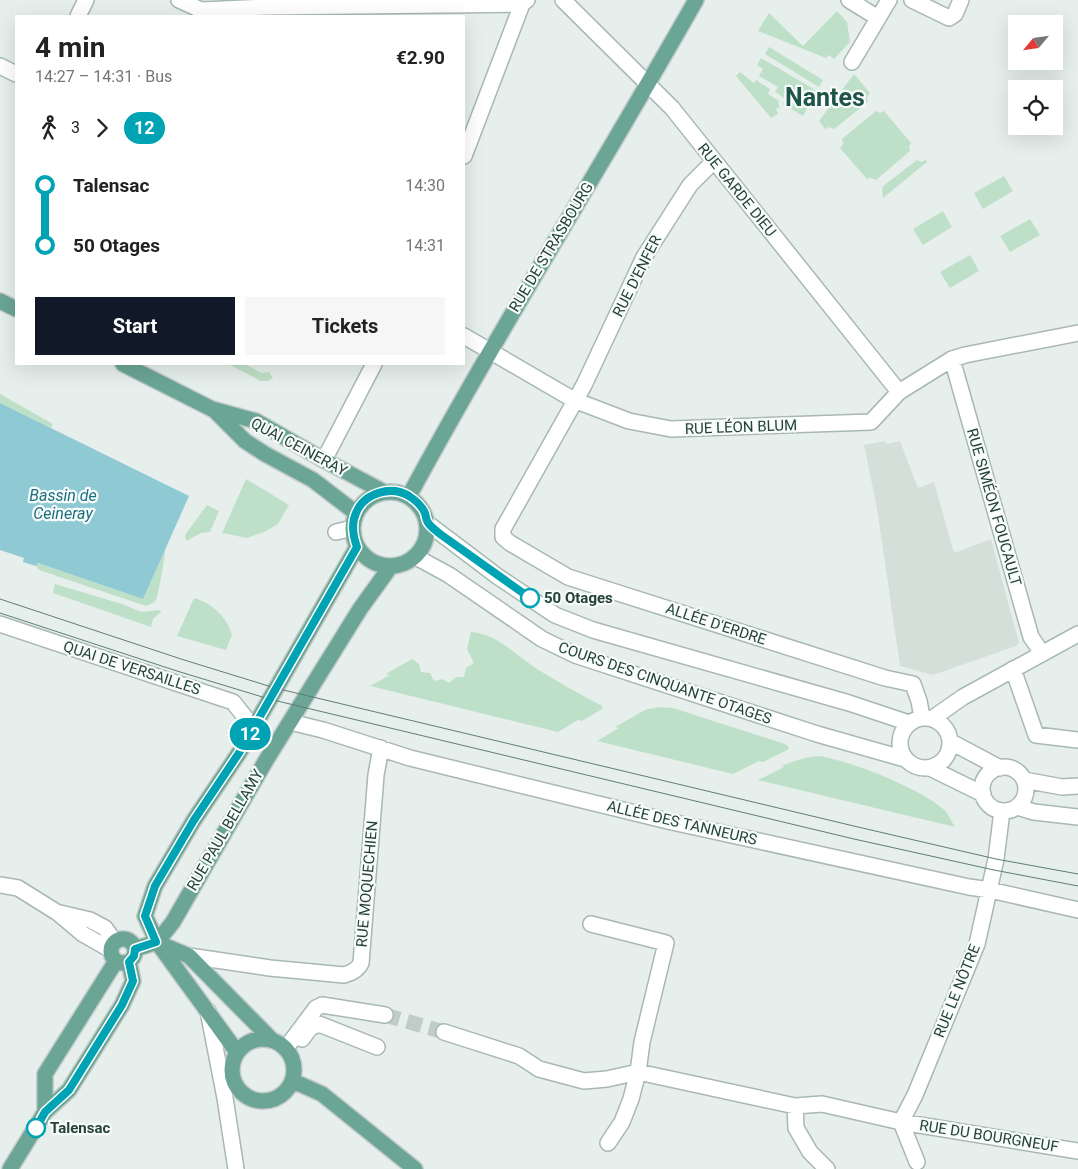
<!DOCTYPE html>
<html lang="en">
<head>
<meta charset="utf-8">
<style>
  body { margin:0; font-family:Roboto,sans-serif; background:#f6f6f6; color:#222; height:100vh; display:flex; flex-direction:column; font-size:19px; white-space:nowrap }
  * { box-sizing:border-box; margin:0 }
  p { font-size:16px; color:#767676 }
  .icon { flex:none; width:28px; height:28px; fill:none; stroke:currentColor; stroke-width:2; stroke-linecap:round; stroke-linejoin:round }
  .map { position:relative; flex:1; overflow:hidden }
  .panel { position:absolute; left:15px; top:15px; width:450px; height:350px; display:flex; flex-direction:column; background:#fff; border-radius:0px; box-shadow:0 5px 20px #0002 }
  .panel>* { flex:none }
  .badge { padding:0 10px; border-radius:16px; font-size:18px; line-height:32px }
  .needle { width:32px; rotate:241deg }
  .controls { position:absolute; left:1008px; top:15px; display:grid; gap:10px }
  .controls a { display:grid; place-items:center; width:55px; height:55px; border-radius:0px; background:#fff; box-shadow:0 5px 20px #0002; font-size:25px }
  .map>.badge { position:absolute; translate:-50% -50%; box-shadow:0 0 0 2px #fff }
  .legs { display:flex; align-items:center; gap:8px; height:55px; padding:0 20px; font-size:16px }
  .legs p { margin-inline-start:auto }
  .headline { display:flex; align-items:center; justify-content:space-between; height:85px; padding:0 20px }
  h1 { font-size:28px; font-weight:700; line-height:38px }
  .cta { display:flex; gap:10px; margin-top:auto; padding:10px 20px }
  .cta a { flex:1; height:58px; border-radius:0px; background:#111827; color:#fff; font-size:20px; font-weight:700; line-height:58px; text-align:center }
  .cta a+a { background:#f6f6f6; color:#222 }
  ul { padding:0 20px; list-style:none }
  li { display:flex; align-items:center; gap:18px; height:60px; font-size:19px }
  li i { display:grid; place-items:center; width:8px; height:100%; margin:0 6px; background:currentColor }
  li i::after { content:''; width:12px; height:12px; margin:-6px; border:4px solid; border-radius:50%; background:#fff }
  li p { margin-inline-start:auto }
  li:first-child i { background:linear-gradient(#0000 50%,currentColor 0) }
  li:last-child i { background:linear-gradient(currentColor 50%,#0000 0) }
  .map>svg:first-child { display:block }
  .built { fill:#d4dfda }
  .green { fill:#bfe0c8 }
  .water { fill:#8ec9d4 }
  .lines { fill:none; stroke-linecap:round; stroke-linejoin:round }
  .minor-tunnel { stroke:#bfccc8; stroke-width:15; stroke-dasharray:15 8; stroke-linecap:butt }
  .minor-casing { stroke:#a8b8b2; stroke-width:18 }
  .major-casing { stroke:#c2cac8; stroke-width:18 }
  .minor { stroke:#fff; stroke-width:15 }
  .major { stroke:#6aa596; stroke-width:15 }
  .tram { stroke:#5f7d75; stroke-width:1 }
  .line-1-casing { stroke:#fff; stroke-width:11 }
  .line-1 { stroke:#00a3b4; stroke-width:8 }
  .stop-1-dot { fill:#fff; stroke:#00a3b4; stroke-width:2.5 }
  .labels { text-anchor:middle; stroke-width:4.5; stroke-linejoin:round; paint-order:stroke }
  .street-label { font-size:15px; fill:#24423a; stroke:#f7fbf9 }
  .stop-label { font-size:15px; font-weight:bold; fill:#24423a; stroke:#f7fbf9; text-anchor:start }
  .water-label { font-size:16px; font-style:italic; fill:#1c6f80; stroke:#f7fbf9 }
  .town-label { font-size:25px; font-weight:bold; fill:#1f5548; stroke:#f7fbf9 }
</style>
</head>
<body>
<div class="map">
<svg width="1078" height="1169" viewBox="0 0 1078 1169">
  <rect width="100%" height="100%" fill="#e6efeb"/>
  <path class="built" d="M885,441L886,444L900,441L918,488L934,482L954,553L991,539L1019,643L1016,646L933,675L900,666L877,508L864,445Z"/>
  <path class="green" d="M837,11L847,22L850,42L834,59L829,55L826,58L758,31L769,13L803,46Z
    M769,47L823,80L819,87L765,54Z
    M761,58L817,91L803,116L783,104L786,99L775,92L778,87L759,76L763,69L757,65Z
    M740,72L754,83L756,80L770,89L768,94L779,101L778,104L780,107L776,109L778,114L771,118L736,76Z
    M854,74L870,93L867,97L868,102L834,129L829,127L825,129L819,121Z
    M876,111L880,113L884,111L911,143L909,147L910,151L876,180L871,178L867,179L840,148L843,144L842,139Z
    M917,160L921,162L926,160L927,162L883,198L882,187Z
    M1004,176L1013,191L983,209L974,193Z
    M943,211L952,227L923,245L913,229Z
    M1030,219L1040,235L1010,252L1000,236Z
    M970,255L979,271L950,288L940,272Z
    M228,364H244L262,373L269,372L273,378L268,381H261Z
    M0,394L53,424L51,428L0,403Z
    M246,479L289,505L278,524L266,531L247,538L222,533Z
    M207,505L219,511L210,532L201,533L186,541L185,536L187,532Z
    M165,549C166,553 158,597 156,600C154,603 150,604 146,606L39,570L36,566L38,563L143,599Z
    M55,584L122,604L141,612L160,610L161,612L153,619L151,627L53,593Z
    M194,598C212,603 227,617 232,635L226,650L177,636Z
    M471,632C496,633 517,656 537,669C558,682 580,694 602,706V709L582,721L578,720L558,732L370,686L390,675L386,674L412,659L419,664L421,672L430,673L434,681L442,679L449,683L456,677H464L466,668L474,663L467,649Z
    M658,707L673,708L785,744L788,746L789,749L763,762L759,761L733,774L597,741L619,728L615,727L645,710Z
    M819,756C851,761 917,787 942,808C948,812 951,821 955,827L758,780L784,767L781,766C794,761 805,757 819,756Z"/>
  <path class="water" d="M0,403L189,496L143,599L38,563L36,566L23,562L24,558L0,550Z"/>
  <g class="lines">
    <path class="minor-tunnel" d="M385,1015L444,1032"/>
    <g class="minor-casing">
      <path id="minor" d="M179,0L201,10L267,7L522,4
        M563,0L672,108L899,392
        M849,0L878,18
        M912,0L949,18L955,14L961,0
        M78,16L86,0
        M852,62L889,0
        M0,66L16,74
        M464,156L522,4L527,0
        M714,161L690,185L644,257L584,385L503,529V537L510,543L568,577L885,678L913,684L919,701L922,717
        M464,336L574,400L629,421L671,429L871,422L899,392L952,359L965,355L1078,333
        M952,359L1031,637L1042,653
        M324,460L374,364
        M427,523L497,576L555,615L593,630L849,703L909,723
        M336,532L353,528
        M416,557L449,575L542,639L575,655L817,734L905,759
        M0,624L233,702L253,727
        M1013,669L1036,735L1078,740
        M900 743a25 25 0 1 1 50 0a25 25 0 1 1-50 0Z
        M933,718L963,697L1078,634
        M290,722L323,730L410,758L672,822L969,887L990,890L1078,910
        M951,742L1000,768
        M982 789a22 22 0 1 1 44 0a22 22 0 1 1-44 0Z
        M930,768L983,794
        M1024,780L1062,787L1078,786
        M1017,807L1034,812L1078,817
        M0,885L18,888L58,913L83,934L111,950
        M60,913L90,920L105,928L115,942
        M591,924L666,943L642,1042L638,1072L631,1099L622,1122L608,1143
        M189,956L270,968L344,975C351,973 358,970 361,963L376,775L381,748
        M208,1011L225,1098L236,1169
        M444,1032L519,1056L539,1069L584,1081L607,1079L638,1072L795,1106L822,1104L901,1122L1078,1151
        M302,1039L310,1028L319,1024L377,1047
        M286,1048L316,1008L322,1005L385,1015
        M795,1106L796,1128L810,1152L827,1169
        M917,1162L901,1122L915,1095L977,944L996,859L1002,811"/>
    </g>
    <g class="major-casing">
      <path id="major" d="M0,301L16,309
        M123,364L212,409L256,421L324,460L384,492
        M215,411L245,441L265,454L313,480L356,513
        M353 529a37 37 0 1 1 74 0a37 37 0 1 1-74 0Z
        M409,496C500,328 602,166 696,0
        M111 951a12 12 0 1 1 24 0a12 12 0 1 1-24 0Z
        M158,943L189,956L271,1039
        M135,949L157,942L173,922L265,762L360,609L391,566
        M232 1070a31 31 0 1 1 62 0a31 31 0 1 1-62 0Z
        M237,1052L157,942L145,916L155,886L194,820L239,753L357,547
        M293,1081L322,1094L415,1169
        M45,1112V1074L116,961
        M10,1169L45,1112L69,1090L122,1005L133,981L129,962"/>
    </g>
    <use href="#minor" class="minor"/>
    <use href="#major" class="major"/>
    <path class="tram" d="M0,599L181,659L275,688L858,827L996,859L1078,874
      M0,613L177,671L269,699L854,839L994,870L1078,886"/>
  </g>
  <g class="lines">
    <g class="line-1-casing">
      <path id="line-1" d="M36,1128L45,1112L69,1090L122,1005L133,981L129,962L134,956L135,949L156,942L145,916L155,886L194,820L239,753L357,547C353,536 351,524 356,513C364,493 391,485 409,496C415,500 422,506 425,513C426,517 426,521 429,524C432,528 437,531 440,534L530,598"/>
    </g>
    <use href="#line-1" class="line-1"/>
  </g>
  <g class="stop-1-dot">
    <circle cx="530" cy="598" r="9"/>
    <circle cx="36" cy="1128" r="9"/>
  </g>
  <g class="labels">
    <g class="street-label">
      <text transform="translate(737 190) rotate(51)" y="5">RUE GARDE DIEU</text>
      <text transform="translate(551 247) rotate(-59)" y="5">RUE DE STRASBOURG</text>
      <text transform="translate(637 276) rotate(-63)" y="5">RUE D'ENFER</text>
      <text transform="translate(741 427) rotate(-2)" y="5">RUE LÉON BLUM</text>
      <text transform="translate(299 447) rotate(28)" y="5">QUAI CEINERAY</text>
      <text transform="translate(994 507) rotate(74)" y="5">RUE SIMÉON FOUCAULT</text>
      <text transform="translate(716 624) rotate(18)" y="5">ALLÉE D'ERDRE</text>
      <text transform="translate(132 668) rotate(18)" y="5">QUAI DE VERSAILLES</text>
      <text transform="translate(665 683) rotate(19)" y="5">COURS DES CINQUANTE OTAGES</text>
      <text transform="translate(682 823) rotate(13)" y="5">ALLÉE DES TANNEURS</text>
      <text transform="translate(225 830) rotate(-60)" y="5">RUE PAUL BELLAMY</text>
      <text transform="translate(367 884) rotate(-85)" y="5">RUE MOQUECHIEN</text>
      <text transform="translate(957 991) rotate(-68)" y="5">RUE LE NÔTRE</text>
      <text transform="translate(989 1136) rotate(9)" y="5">RUE DU BOURGNEUF</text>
    </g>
    <g class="stop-label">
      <text x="544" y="603">50 Otages</text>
      <text x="50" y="1133">Talensac</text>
    </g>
    <g class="water-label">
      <text x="63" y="501">Bassin de<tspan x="63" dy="18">Ceineray</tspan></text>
    </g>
    <g class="town-label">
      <text x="825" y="106">Nantes</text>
    </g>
  </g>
</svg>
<div class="controls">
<a><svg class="needle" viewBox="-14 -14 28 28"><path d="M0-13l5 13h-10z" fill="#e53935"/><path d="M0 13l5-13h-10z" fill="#767676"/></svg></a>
<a><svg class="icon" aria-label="locate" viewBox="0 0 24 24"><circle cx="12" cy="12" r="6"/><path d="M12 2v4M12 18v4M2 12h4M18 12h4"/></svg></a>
</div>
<b class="badge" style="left:250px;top:734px;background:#00a3b4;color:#fff">12</b>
<section class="panel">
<div class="headline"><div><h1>4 min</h1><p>14:27 – 14:31 · Bus</p></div><b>€2.90</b></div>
<div class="legs"><svg class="icon" aria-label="walk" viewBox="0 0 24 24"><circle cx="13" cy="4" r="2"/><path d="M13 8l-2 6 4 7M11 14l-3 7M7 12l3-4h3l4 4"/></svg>3<svg class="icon" aria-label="forward" viewBox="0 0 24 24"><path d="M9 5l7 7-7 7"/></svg><b class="badge" style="background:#00a3b4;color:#fff">12</b></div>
<ul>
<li><i style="color:#00a3b4"></i><b>Talensac</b><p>14:30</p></li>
<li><i style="color:#00a3b4"></i><b>50 Otages</b><p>14:31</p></li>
</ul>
<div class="cta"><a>Start</a><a>Tickets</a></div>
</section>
</div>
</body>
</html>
